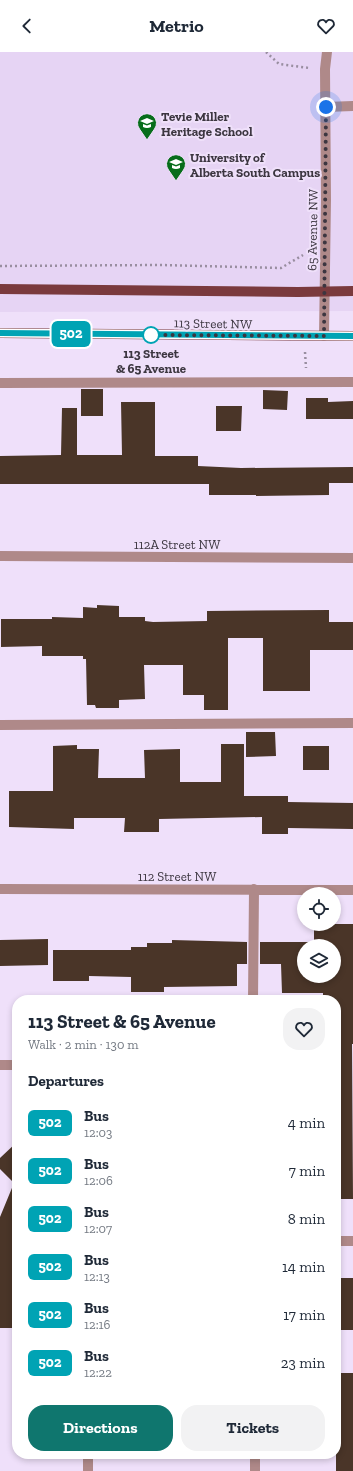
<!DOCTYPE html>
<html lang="en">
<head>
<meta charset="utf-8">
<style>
  body { margin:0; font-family:"Zilla Slab",serif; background:#f2f2f3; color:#1f2937; height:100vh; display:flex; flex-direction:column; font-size:15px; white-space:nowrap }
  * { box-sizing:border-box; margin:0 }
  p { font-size:13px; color:#747a83 }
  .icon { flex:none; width:22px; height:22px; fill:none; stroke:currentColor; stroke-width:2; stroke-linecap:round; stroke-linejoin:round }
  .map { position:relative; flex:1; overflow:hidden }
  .side { position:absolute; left:12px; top:943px; width:329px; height:464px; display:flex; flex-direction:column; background:#fff; border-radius:16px; box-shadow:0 2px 6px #0003 }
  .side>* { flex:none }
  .badge { padding:0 8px; border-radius:6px; font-size:14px; line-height:26px }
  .controls { position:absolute; left:297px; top:835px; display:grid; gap:8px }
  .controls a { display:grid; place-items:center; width:44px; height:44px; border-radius:50%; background:#fff; box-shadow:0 2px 6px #0003; font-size:20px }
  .you { position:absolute; width:20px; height:20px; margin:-10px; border:3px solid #fff; border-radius:50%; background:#1a73e8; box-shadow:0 0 0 6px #1a73e833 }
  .map>.badge { position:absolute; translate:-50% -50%; box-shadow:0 0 0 2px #fff }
  h2 { padding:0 16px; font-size:15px; line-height:36px }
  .round { display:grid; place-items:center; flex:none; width:42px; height:42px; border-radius:16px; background:#f2f2f3 }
  .head { display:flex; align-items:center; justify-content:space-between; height:68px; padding:0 16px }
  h1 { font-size:19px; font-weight:700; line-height:30px }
  .action { display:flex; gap:8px; margin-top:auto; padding:8px 16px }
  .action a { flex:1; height:46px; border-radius:16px; background:#0f766e; color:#fff; font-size:16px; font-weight:700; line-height:46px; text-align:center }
  .action a+a { background:#f2f2f3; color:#1f2937 }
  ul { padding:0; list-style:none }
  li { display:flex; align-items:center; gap:12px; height:48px; padding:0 16px }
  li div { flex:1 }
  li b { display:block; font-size:15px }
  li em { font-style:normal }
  li .badge { min-width:44px; font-weight:700; text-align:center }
  header { display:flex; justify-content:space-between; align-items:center; height:52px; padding:0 16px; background:#fff; font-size:18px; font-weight:700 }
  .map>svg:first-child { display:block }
  .built { fill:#e6d4f4 }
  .building { fill:#4a3528; fill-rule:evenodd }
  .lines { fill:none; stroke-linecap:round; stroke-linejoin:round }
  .path { stroke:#998ea0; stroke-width:2.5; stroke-dasharray:2 3; stroke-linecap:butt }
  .minor { stroke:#af8989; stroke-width:10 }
  .major { stroke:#7a3a3d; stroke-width:10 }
  .line-casing { stroke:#fff; stroke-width:9 }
  .line { stroke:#00a3b4; stroke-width:6 }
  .walk { stroke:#3c3640; stroke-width:4; stroke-dasharray:0 7.2 }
  .stop-dot { fill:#fff; stroke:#00a3b4; stroke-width:2 }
  .labels { text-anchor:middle; stroke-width:4; stroke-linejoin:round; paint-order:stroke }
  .poi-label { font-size:13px; font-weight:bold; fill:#3c3640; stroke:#efe0fa; text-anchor:start }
  .street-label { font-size:13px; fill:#3c3640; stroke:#efe0fa }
  .stop-label { font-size:13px; font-weight:bold; fill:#3c3640; stroke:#efe0fa }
</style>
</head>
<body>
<header><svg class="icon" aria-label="back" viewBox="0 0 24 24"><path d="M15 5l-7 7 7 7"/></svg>Metrio<svg class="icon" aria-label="heart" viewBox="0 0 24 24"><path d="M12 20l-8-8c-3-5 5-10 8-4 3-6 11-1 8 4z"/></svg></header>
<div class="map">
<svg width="353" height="1419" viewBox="0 0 353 1419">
  <rect width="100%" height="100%" fill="#efe0fa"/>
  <path class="built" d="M0,0H353V259L0,260Z"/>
  <path class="building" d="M81,337H103V364H81Z
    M263,338L288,339L287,358L263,357Z
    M306,346H328V350L353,349V367H306Z
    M121,350H155V404H198V414L241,416L353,415V431H329V443L256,444V443H209V432H0V404L61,403L62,356H77V403H122Z
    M216,354H242L241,379H216Z
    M97,553L119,554V565H145V569L153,570L207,569V559L329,558V570H353V598H310V639H263V586H228V658H204V643H183V613H144L145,647L119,648V656H96L95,653H87L86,607H83V604H42V594L1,595V567H52V565L83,566V555L97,556Z
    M246,680H275L276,704L246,705Z
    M221,692H244V744H288V750L353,751V777L288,776V782H262V765L159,767V780H124L125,766H74V777L9,775V739H53V694L77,693V697H99L98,726H145L144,698L180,697V730H221Z
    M303,694H329V718H303Z
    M314,872H353V992H352L353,1147H336V948H323V941H282L281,912H260V890H314ZM304,894H334V924H304Z
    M48,887V913L0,914V888Z
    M172,888L247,890V912H237V934L164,935V940H131V925L89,924V929H53V898H131V895H147V891H172Z
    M17,1090V1276H0V1165L14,1131L0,1117V1106Z
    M336,1226H353V1278H336Z
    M336,1321H353V1419H336Z"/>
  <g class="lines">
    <path class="path" d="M266,0L279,12L309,16
      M0,214L160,213L281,216L303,203
      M305,300L306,316"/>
    <path class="minor" d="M326,55L353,54
      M324,284L326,148L325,17L327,0
      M0,331L353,330
      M0,504L353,506
      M0,673L353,671
      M0,837L353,838
      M253,948L254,837
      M0,1013H17
      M336,1189H353
      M88,1402V1419
      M255,1402V1419"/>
    <path class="major" d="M0,237L298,240L353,239
      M0,281L353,284"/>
  </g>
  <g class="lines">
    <g class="line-casing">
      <path id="line" d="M0,281L353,284"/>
    </g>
    <use href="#line" class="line"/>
    <path class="walk" d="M151,283L324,284L326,55"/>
  </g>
  <defs>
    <g id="school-pin" transform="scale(1)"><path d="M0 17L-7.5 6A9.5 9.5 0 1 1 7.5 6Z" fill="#076d1b" stroke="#efe0fa"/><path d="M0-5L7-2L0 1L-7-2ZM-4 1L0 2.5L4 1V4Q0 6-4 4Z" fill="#fff"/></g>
    <g id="university-pin" transform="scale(1)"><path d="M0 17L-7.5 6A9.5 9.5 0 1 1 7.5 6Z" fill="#076d1b" stroke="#efe0fa"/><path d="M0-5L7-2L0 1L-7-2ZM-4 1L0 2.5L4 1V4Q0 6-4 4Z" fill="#fff"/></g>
  </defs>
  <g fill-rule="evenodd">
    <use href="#school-pin" x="147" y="71"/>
    <use href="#university-pin" x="176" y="112"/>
  </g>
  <circle class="stop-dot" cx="151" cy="283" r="8"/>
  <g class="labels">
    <g class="poi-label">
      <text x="161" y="69">Tevie Miller<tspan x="161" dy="15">Heritage School</tspan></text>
      <text x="190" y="110">University of<tspan x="190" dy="15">Alberta South Campus</tspan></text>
    </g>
    <g class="street-label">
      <text transform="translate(312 178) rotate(-89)" y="5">65 Avenue NW</text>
      <text transform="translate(213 271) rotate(1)" y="5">113 Street NW</text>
      <text x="177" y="497">112A Street NW</text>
      <text x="177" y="829">112 Street NW</text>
    </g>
    <g class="stop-label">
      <text x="151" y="306">113 Street<tspan x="151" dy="15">&amp; 65 Avenue</tspan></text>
    </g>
  </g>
</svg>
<div class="controls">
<a><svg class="icon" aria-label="locate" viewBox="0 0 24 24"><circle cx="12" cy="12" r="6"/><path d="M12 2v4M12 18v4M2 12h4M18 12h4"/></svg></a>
<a><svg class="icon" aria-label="layers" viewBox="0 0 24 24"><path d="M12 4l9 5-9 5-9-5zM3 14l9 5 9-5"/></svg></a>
</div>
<div class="you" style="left:326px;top:55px"></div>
<b class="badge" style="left:71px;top:282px;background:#00a3b4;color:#fff">502</b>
<section class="side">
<div class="head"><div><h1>113 Street &amp; 65 Avenue</h1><p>Walk · 2 min · 130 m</p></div><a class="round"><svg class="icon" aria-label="heart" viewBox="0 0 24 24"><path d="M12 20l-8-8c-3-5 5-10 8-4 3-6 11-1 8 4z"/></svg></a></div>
<h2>Departures</h2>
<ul>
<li><span class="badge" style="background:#00a3b4;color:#fff">502</span><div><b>Bus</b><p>12:03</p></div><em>4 min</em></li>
<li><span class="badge" style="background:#00a3b4;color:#fff">502</span><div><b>Bus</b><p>12:06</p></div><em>7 min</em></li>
<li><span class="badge" style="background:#00a3b4;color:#fff">502</span><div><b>Bus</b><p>12:07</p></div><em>8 min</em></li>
<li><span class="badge" style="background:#00a3b4;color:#fff">502</span><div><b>Bus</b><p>12:13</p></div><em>14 min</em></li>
<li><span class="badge" style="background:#00a3b4;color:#fff">502</span><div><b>Bus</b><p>12:16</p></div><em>17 min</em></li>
<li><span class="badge" style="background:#00a3b4;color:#fff">502</span><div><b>Bus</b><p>12:22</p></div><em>23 min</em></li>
</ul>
<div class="action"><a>Directions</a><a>Tickets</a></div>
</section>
</div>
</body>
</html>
